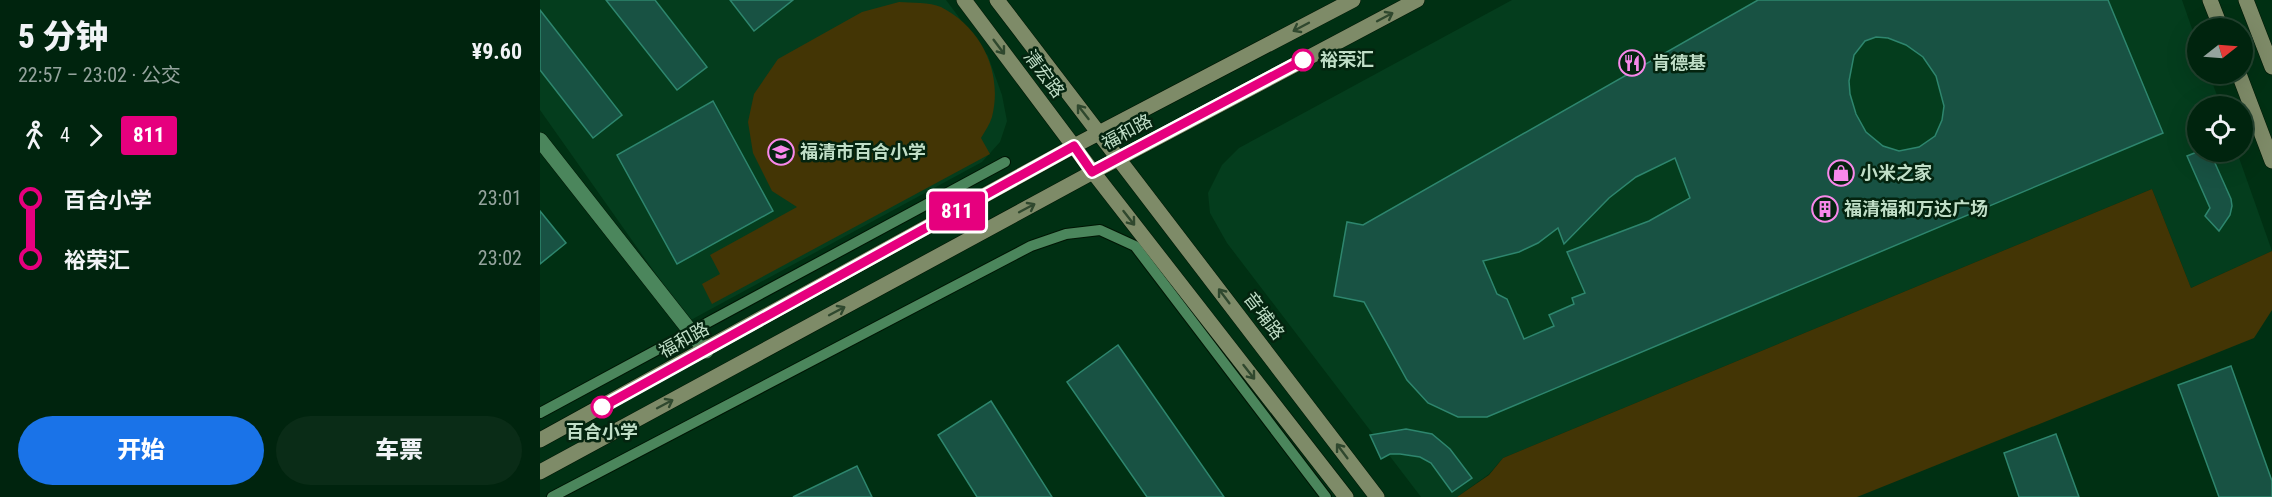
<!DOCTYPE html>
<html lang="zh">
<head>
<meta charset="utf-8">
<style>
  body { margin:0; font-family:"Roboto Condensed","Noto Sans SC",sans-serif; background:#0a2c17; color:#f1f3f6; height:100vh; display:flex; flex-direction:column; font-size:22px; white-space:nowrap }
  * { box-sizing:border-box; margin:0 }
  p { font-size:20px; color:#95a49e }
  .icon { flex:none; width:33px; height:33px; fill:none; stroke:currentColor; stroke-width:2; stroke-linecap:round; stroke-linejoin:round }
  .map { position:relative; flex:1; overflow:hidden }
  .side { display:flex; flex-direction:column; background:#00240e; width:540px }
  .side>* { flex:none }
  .badge { padding:0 12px; border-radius:4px; font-size:21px; line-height:39px }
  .needle { width:39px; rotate:73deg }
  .buttons { position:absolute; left:1647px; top:18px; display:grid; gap:12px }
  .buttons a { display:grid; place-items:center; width:66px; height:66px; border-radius:50%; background:#00240e; box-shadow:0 6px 24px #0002,0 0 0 2px #22412e; font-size:30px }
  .map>.badge { position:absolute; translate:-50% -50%; box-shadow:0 0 0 3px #fff }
  .legs { display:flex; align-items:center; gap:9px; height:66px; padding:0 18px; font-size:20px }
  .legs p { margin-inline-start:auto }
  .overview { display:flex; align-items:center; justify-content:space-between; height:102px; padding:0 18px }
  h1 { font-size:33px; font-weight:800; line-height:45px }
  .action { display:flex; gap:12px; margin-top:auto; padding:12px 18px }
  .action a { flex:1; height:69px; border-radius:36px; background:#1a73e8; color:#fff; font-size:24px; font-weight:800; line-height:69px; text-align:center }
  .action a+a { background:#0a2c17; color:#f1f3f6 }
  ul { padding:0 18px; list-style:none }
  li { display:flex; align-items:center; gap:21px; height:60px; font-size:22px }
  li i { display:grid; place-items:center; width:9px; height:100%; margin:0 8px; background:currentColor }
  li i::after { content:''; width:15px; height:15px; margin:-8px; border:4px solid; border-radius:50%; background:#00240e }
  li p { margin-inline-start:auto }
  li:first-child i { background:linear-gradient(#0000 50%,currentColor 0) }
  li:last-child i { background:linear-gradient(currentColor 50%,#0000 0) }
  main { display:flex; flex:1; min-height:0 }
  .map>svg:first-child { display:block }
  .built { fill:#043d1d }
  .green { fill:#433505 }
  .building { fill:#185243; stroke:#2e866e; stroke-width:1.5; fill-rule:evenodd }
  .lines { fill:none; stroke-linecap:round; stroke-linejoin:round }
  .lane-casing { stroke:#001504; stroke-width:12 }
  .street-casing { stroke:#001504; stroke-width:16 }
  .secondary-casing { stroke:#001504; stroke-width:16 }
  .lane { stroke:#4b865c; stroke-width:10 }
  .street { stroke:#4b865c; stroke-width:15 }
  .secondary { stroke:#7e8b68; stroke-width:15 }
  .oneway { stroke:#2f482e }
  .line-1-casing { stroke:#fff; stroke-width:14 }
  .line-1 { stroke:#e6007e; stroke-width:9 }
  .stop-1-dot { fill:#fff; stroke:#e6007e; stroke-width:3 }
  .labels { text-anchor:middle; stroke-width:5; stroke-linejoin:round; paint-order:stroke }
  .stop-label { font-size:18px; font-weight:bold; fill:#c0dec7; stroke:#04240f; text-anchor:start }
  .poi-label { font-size:18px; font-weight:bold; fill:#c0dec7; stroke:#04240f; text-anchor:start }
  .street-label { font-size:18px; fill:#c0dec7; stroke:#04240f }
</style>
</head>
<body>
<main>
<section class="side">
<div class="overview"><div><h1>5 分钟</h1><p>22:57 – 23:02 · 公交</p></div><b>¥9.60</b></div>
<div class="legs"><svg class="icon" aria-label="walk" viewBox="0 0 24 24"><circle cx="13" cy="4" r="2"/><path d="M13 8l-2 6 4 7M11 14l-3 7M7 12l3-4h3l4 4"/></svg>4<svg class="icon" aria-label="forward" viewBox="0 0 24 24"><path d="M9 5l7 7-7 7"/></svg><b class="badge" style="background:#e6007e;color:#fff">811</b></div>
<ul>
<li><i style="color:#e6007e"></i><b>百合小学</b><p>23:01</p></li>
<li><i style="color:#e6007e"></i><b>裕荣汇</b><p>23:02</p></li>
</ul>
<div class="action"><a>开始</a><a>车票</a></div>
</section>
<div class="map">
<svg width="1732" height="497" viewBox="0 0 1732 497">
  <rect width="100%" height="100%" fill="#003013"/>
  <path class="built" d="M0,0H406L448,56L462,95L467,121L460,142L442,162L149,321L0,110Z
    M972,0H1642L1657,43L1658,74H1669L1681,106H1658V152H1697L1732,251L1651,288L1612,189L963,458L949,474L917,497H881L687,243L670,213L668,193L682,165L699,148Z"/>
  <path class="green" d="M359,2C371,3 390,2 401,7C442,28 463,73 452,117C450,124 445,131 441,138L450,154L172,304L162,284L180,274L170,255L257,207L232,191L213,153L208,122L214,94L238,59L322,12Z
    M1612,189L1651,288L1732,251V310L1714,338L1317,497H917L949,475L963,458Z"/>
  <path class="building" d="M66,0H115L167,67L137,90Z
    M190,0H253L214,31Z
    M1218,0H1568L1623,133L947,417H918L888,403L867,380L824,302L794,296L807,222L823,225ZM1336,37L1348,38L1366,45L1383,57L1396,76L1404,106L1402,120L1395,136L1379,147L1359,151L1343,146L1326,132L1316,114L1310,94L1309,81L1314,55L1325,41ZM1135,158L1150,198L1109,221L1027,252L1045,293L1032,298L1034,304L1009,315L1014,326L984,339L967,299L957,294L943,261L979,252L998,243L1018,228L1024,244L1069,198L1096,177Z
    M0,10L82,115L53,138L0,70Z
    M173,101L233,211L137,264L77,155Z
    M1657,152H1670L1691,199L1692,206L1690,215L1679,231L1665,216L1670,208L1647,156Z
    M0,211L26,243L0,264Z
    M578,345L684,497H607L527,382Z
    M1691,366L1732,481V497H1679L1638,385Z
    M451,401L512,497H437L398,435Z
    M866,429L892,434L910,449L932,478L912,492L891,463L880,457L860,454H850L841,459L830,435Z
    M1516,434L1539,497H1479L1464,453Z
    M317,466L332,497H253Z"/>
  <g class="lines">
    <g class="lane-casing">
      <path id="lane" d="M0,413L465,162
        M12,497L491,246L526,234L560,230L595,246L786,497"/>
    </g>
    <g class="street-casing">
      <path id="street" d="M0,140L166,351"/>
    </g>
    <g class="secondary-casing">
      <path id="secondary" d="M424,0L553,172L806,497
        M457,0L837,497
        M1670,0L1681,28
        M1706,0L1732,67
        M1699,74L1732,161
        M0,440L534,146L813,0
        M0,472L553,172L877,0"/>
    </g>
    <use href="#lane" class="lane"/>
    <use href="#street" class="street"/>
    <use href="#secondary" class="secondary"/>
  </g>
  <defs><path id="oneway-shaft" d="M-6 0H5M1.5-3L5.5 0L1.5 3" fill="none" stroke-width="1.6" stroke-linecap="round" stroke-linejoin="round" transform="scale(1.5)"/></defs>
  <g class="oneway">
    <use href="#oneway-shaft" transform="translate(845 17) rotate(-28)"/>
    <use href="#oneway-shaft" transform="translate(761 27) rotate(152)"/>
    <use href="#oneway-shaft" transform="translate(459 47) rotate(53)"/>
    <use href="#oneway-shaft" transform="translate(543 112) rotate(-128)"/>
    <use href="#oneway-shaft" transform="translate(487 208) rotate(-28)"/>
    <use href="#oneway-shaft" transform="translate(589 218) rotate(52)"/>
    <use href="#oneway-shaft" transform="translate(684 296) rotate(-127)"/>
    <use href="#oneway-shaft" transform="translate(297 311) rotate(-28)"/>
    <use href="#oneway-shaft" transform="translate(709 372) rotate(52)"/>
    <use href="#oneway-shaft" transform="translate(125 404) rotate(-28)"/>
    <use href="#oneway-shaft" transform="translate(802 451) rotate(-127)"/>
  </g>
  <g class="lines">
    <g class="line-1-casing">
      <path id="line-1" d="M62,407L534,146L552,172L763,60"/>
    </g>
    <use href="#line-1" class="line-1"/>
  </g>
  <defs>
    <g id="restaurant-ring" transform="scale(1.35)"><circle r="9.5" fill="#04240f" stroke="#f888ea" stroke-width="1.5"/><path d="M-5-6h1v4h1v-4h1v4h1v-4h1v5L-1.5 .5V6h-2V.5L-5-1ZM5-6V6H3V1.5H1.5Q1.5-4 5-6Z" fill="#f888ea"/></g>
    <g id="school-ring" transform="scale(1.35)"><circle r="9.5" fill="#04240f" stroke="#f888ea" stroke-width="1.5"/><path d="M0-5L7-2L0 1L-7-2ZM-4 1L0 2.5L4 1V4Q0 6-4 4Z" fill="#f888ea"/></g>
    <g id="shop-ring" transform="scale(1.35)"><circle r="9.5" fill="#04240f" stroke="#f888ea" stroke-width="1.5"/><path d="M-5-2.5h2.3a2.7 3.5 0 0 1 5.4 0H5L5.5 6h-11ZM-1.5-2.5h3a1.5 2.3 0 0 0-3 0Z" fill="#f888ea"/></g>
    <g id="building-ring" transform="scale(1.35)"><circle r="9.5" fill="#04240f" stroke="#f888ea" stroke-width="1.5"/><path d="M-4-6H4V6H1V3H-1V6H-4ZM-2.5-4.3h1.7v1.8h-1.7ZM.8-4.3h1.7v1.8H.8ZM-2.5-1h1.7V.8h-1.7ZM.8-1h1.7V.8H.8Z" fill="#f888ea"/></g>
  </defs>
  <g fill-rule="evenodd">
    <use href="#restaurant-ring" x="1092" y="63"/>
    <use href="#school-ring" x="241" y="152"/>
    <use href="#shop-ring" x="1301" y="173"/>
    <use href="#building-ring" x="1285" y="209"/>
  </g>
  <g class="stop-1-dot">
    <circle cx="763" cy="60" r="10"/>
    <circle cx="62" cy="407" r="10"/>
  </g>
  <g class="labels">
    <g class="stop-label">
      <text x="780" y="66">裕荣汇</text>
      <text x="62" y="438" text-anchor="middle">百合小学</text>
    </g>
    <g class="poi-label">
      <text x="1112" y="69">肯德基</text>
      <text x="260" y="158">福清市百合小学</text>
      <text x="1320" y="179">小米之家</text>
      <text x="1304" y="215">福清福和万达广场</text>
    </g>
    <g class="street-label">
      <text transform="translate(504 74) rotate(53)" y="6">清宏路</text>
      <text transform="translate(587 132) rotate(-28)" y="6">福和路</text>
      <text transform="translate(724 316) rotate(53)" y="6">音埔路</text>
      <text transform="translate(144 340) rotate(-29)" y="6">福和路</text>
    </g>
  </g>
</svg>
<div class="buttons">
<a><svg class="needle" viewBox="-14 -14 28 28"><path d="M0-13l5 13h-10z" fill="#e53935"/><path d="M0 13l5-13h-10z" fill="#95a49e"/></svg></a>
<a><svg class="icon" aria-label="locate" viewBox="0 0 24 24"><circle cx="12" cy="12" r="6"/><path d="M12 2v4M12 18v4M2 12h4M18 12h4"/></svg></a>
</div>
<b class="badge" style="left:417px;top:211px;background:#e6007e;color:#fff">811</b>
</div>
</main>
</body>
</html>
